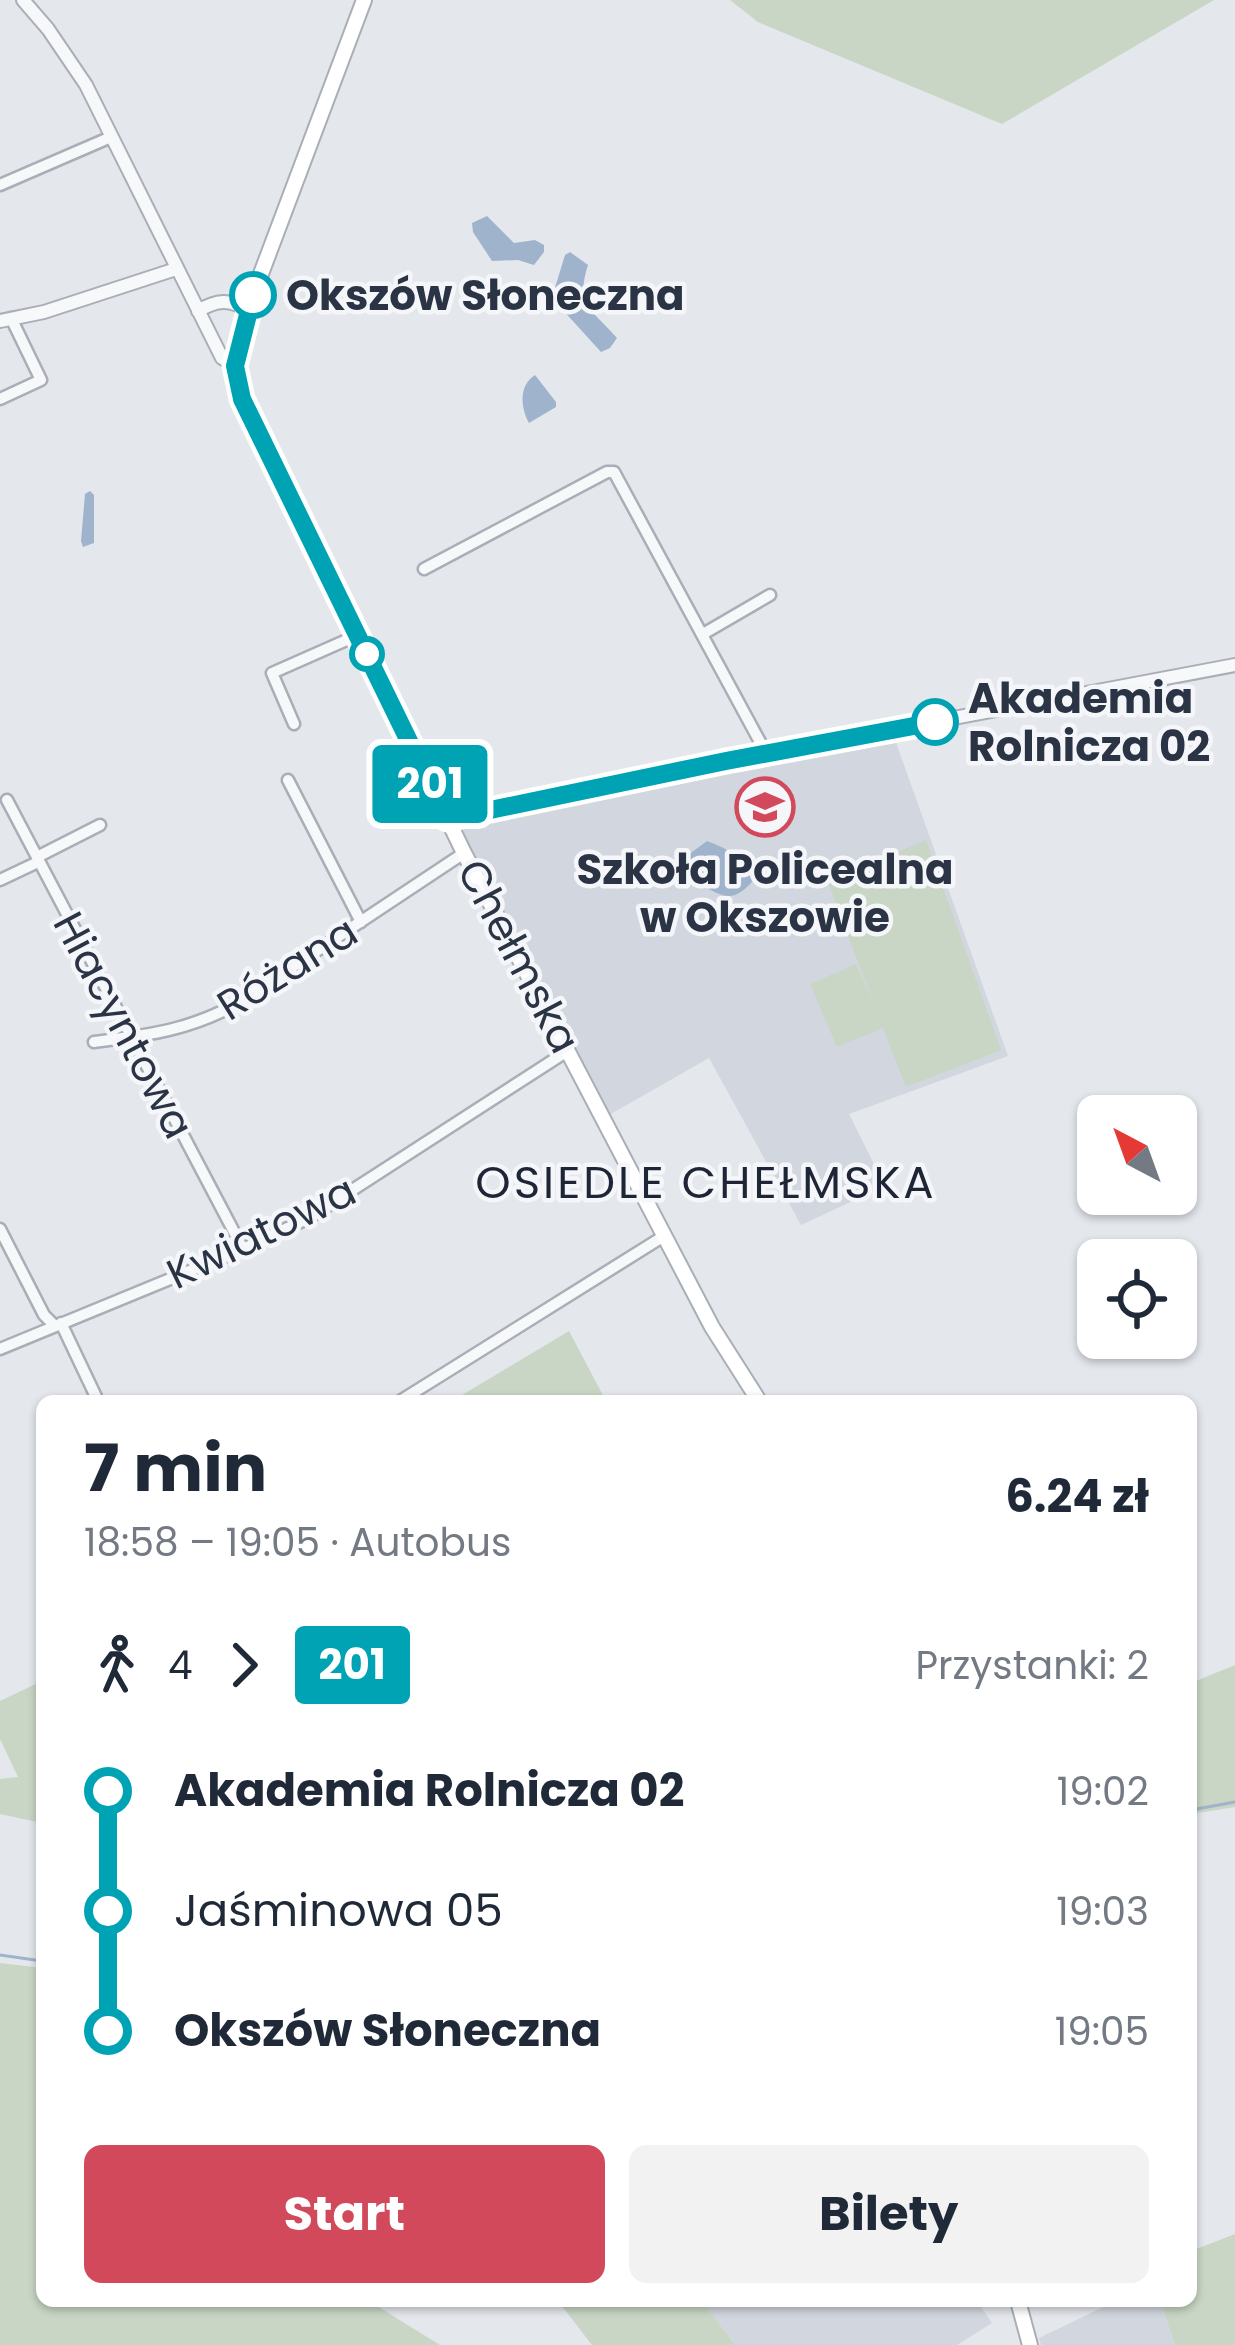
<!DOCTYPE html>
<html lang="pl">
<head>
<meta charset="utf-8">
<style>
  body { margin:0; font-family:Poppins,sans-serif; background:#f2f2f3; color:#1f2937; height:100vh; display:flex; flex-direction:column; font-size:45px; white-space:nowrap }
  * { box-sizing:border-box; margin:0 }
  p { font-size:39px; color:#747a83 }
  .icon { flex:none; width:66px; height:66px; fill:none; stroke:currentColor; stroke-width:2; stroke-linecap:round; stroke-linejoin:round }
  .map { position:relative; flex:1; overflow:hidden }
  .sheet { position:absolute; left:36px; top:1395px; width:1161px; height:912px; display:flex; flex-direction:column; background:#fff; border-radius:18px; box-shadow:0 3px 9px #0004 }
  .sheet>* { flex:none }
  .badge { padding:0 24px; border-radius:9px; font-size:42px; line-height:78px }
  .needle { width:78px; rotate:319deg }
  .buttons { position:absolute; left:1077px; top:1095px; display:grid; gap:24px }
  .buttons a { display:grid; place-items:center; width:120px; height:120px; border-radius:18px; background:#fff; box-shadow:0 3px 9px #0004; font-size:60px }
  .map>.badge { position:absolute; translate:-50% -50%; box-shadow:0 0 0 6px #fff }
  .legs { display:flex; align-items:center; gap:18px; height:132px; padding:0 48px; font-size:39px }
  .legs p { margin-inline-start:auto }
  .overview { display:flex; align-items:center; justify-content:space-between; height:204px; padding:0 48px }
  h1 { font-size:66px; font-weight:700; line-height:90px }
  .cta { display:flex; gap:24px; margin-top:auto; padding:24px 48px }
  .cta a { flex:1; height:138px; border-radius:18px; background:#d1495b; color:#fff; font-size:48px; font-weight:700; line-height:138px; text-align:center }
  .cta a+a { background:#f2f2f3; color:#1f2937 }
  ul { padding:0 48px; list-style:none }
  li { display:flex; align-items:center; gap:42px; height:120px; font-size:45px }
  li i { display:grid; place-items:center; width:18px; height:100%; margin:0 15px; background:currentColor }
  li i::after { content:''; width:30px; height:30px; margin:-15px; border:9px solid; border-radius:50%; background:#fff }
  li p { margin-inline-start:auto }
  li:first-child i { background:linear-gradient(#0000 50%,currentColor 0) }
  li:last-child i { background:linear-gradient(currentColor 50%,#0000 0) }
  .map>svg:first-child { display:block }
  .built { fill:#d2d6de }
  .green { fill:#c9d6c5 }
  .water { fill:#9fb4cc }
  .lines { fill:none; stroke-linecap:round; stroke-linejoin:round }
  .stream { stroke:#9fb4cc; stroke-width:3 }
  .minor-casing { stroke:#a9aeb7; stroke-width:15 }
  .tertiary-casing { stroke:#a9aeb7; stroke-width:16 }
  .secondary-casing { stroke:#a9aeb7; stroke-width:18 }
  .minor { stroke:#f7f8fa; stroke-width:10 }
  .tertiary { stroke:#f7f8fa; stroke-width:12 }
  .secondary { stroke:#fff; stroke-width:14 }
  .line-1-casing { stroke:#fff; stroke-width:27 }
  .line-1 { stroke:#00a3b4; stroke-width:18 }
  .stop-1-dot { fill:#fff; stroke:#00a3b4; stroke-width:6 }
  .labels { text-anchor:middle; stroke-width:9; stroke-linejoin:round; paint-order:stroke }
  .stop-label { font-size:42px; font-weight:bold; fill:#2b3445; stroke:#f4f6f9; text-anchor:start }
  .poi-label { font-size:42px; font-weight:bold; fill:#2b3445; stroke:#f4f6f9 }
  .street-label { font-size:42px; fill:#2b3445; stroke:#f4f6f9 }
  .neighbourhood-label { font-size:45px; letter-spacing:3px; fill:#1d2536; stroke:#f4f6f9 }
</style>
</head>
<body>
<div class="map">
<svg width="1235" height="2345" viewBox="0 0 1235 2345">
  <rect width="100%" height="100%" fill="#e4e7ec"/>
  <path class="built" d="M894,737L1008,1056L849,1114L885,1186L801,1225L709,1058L609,1115L456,824Z
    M702,2301H977L992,2323L957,2345H735Z
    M1116,2301H1160L1175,2345H1041L1039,2338Z"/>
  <path class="green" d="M730,0H1214L1002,124L758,22Z
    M926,840L1001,1050L906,1087L883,1028L837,1047L810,984L856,964L874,1005L828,882Z
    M569,1331L606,1401H452Z
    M1235,1665V1807L1191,1814V1683Z
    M42,1681V1823L0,1814V1779L18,1777L0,1739V1701Z
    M0,1963L42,1968V2301H369L440,2345H0Z
    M1235,2234V2345H1175L1160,2301H1191V2251Z
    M558,2301H702L735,2345H592Z"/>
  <path class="water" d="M487,216L514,243L535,240L544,245V252L534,265L518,260L492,261L473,232L472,223Z
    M570,252L588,265C575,306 591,308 617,338L610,348L601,352L561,308L554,291L565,255Z
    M535,375L556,402V407L529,423C520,407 519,385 535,375Z
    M90,491L94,495V543L83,547L81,541L85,494Z
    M707,841C728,849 745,858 756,877C733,906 723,897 695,881L688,855Z"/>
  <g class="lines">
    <path class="stream" d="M1191,1810L1235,1802
      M0,1955L42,1961"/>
    <g class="minor-casing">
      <path id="minor" d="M0,185L111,137
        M0,399L41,380L11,318
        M424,569L607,472H614L766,753
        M703,634L770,595
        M294,724L272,673L358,635
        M288,780L361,922
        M7,800L243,1249
        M37,857L100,825
        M0,880L38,862
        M94,1042C148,1035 186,1031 235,1005L464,853
        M0,1229L44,1315L55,1326
        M61,1323L98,1401
        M0,1349L243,1249L309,1218L569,1050
        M400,1401L664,1236"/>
    </g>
    <g class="tertiary-casing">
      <path id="tertiary" d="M23,0L48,29L86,85L222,358L235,366
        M198,311C216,300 231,298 247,311
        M0,321L44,312L176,269
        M447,819L726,761L1235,665"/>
    </g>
    <g class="secondary-casing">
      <path id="secondary" d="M364,0L247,311L235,366L236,382L464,853L712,1327L759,1401
        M1018,2301L1030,2345"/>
    </g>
    <use href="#minor" class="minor"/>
    <use href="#tertiary" class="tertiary"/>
    <use href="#secondary" class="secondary"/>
  </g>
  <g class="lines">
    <g class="line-1-casing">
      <path id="line-1" d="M253,295L235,366L242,399L447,819L726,761L935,722"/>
    </g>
    <use href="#line-1" class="line-1"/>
  </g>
  <defs>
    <g id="university-ring" transform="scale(3)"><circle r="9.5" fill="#f4f6f9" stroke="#d1495b" stroke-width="1.5"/><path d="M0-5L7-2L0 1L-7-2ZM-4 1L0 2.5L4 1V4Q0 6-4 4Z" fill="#d1495b"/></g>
  </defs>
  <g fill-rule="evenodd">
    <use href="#university-ring" x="765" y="807"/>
  </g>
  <g class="stop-1-dot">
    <circle cx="253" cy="295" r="21"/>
    <circle cx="367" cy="654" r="15"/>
    <circle cx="935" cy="722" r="21"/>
  </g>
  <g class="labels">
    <g class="stop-label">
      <text x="286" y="310">Okszów Słoneczna</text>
      <text x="968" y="713">Akademia<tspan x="968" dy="48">Rolnicza 02</tspan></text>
    </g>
    <g class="poi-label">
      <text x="765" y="884">Szkoła Policealna<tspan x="765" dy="48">w Okszowie</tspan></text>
    </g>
    <g class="street-label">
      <text transform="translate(519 956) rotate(62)" y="15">Chełmska</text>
      <text transform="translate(287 968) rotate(-32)" y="15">Różana</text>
      <text transform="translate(124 1025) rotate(62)" y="15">Hiacyntowa</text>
      <text transform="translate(261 1232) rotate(-26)" y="15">Kwiatowa</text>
    </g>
    <g class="neighbourhood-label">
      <text x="706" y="1198">OSIEDLE CHEŁMSKA</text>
    </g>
  </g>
</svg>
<div class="buttons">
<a><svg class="needle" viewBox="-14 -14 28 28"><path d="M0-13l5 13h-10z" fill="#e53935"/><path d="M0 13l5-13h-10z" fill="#747a83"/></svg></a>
<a><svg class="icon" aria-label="locate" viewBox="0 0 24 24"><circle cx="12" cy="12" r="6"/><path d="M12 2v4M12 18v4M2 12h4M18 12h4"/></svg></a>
</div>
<b class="badge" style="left:430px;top:784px;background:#00a3b4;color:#fff">201</b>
<section class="sheet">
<div class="overview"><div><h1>7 min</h1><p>18:58 – 19:05 · Autobus</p></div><b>6.24 zł</b></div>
<div class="legs"><svg class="icon" aria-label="walk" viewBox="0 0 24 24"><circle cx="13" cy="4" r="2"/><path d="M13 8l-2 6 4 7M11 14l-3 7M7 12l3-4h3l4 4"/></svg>4<svg class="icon" aria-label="forward" viewBox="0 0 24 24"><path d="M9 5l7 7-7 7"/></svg><b class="badge" style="background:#00a3b4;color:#fff">201</b><p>Przystanki: 2</p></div>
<ul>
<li><i style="color:#00a3b4"></i><b>Akademia Rolnicza 02</b><p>19:02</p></li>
<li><i style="color:#00a3b4"></i><span>Jaśminowa 05</span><p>19:03</p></li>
<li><i style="color:#00a3b4"></i><b>Okszów Słoneczna</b><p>19:05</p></li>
</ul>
<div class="cta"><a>Start</a><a>Bilety</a></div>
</section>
</div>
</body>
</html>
